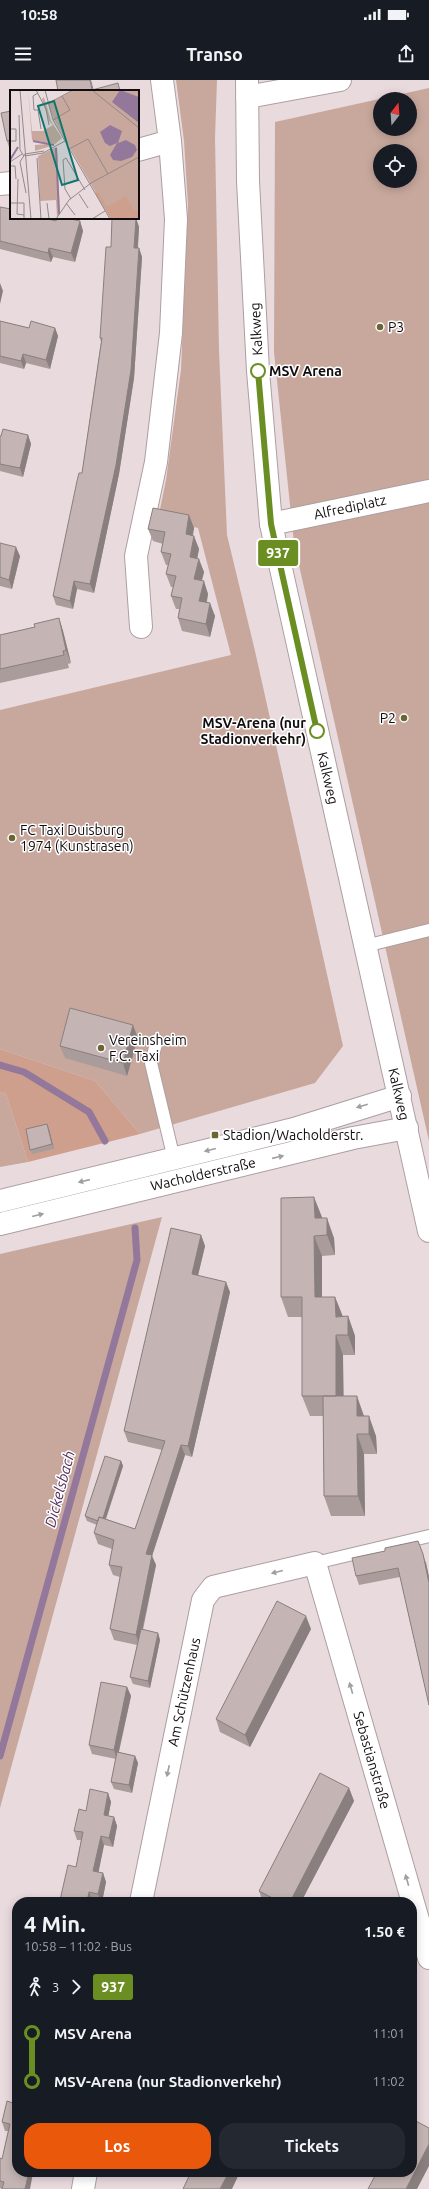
<!DOCTYPE html>
<html lang="de">
<head>
<meta charset="utf-8">
<style>
  body { margin:0; font-family:Ubuntu,sans-serif; background:#242831; color:#f1f3f6; height:100vh; display:flex; flex-direction:column; font-size:15px; white-space:nowrap }
  * { box-sizing:border-box; margin:0 }
  p { font-size:13px; color:#9ea1a6 }
  .icon { flex:none; width:22px; height:22px; fill:none; stroke:currentColor; stroke-width:2; stroke-linecap:round; stroke-linejoin:round }
  .map { position:relative; flex:1; overflow:hidden }
  .side { position:absolute; left:12px; top:1817px; width:405px; height:280px; display:flex; flex-direction:column; background:#171b24; border-radius:16px; box-shadow:0 2px 10px #0003 }
  .side>* { flex:none }
  .badge { padding:0 8px; border-radius:3px; font-size:14px; line-height:26px }
  .needle { width:26px; rotate:17deg }
  .controls { position:absolute; left:373px; top:12px; display:grid; gap:8px }
  .controls a { display:grid; place-items:center; width:44px; height:44px; border-radius:50%; background:#171b24; box-shadow:0 2px 10px #0003; font-size:20px }
  .map>.badge { position:absolute; translate:-50% -50%; box-shadow:0 0 0 2px #fff }
  .legs { display:flex; align-items:center; gap:6px; height:44px; padding:0 12px; font-size:13px }
  .legs p { margin-inline-start:auto }
  .headline { display:flex; align-items:center; justify-content:space-between; height:68px; padding:0 12px }
  h1 { font-size:22px; font-weight:700; line-height:30px }
  .button { display:flex; gap:8px; margin-top:auto; padding:8px 12px }
  .button a { flex:1; height:46px; border-radius:16px; background:#ea580c; color:#fff; font-size:16px; font-weight:700; line-height:46px; text-align:center }
  .button a+a { background:#242831; color:#f1f3f6 }
  ul { padding:0 12px; list-style:none }
  li { display:flex; align-items:center; gap:14px; height:48px; font-size:15px }
  li i { display:grid; place-items:center; width:6px; height:100%; margin:0 5px; background:currentColor }
  li i::after { content:''; width:10px; height:10px; margin:-5px; border:3px solid; border-radius:50%; background:#171b24 }
  li p { margin-inline-start:auto }
  li:first-child i { background:linear-gradient(#0000 50%,currentColor 0) }
  li:last-child i { background:linear-gradient(currentColor 50%,#0000 0) }
  .status { display:flex; justify-content:space-between; align-items:center; height:28px; padding:0 20px; background:#171b24; direction:ltr }
  .status svg { height:11px; fill:currentColor }
  header { display:flex; justify-content:space-between; align-items:center; height:52px; padding:0 12px; background:#171b24; font-size:18px; font-weight:700 }
  .map>svg:first-child { display:block }
  .green { fill:#c8a89d; fill-rule:evenodd }
  .forest { fill:#ce9f8d }
  .lines { fill:none; stroke-linecap:round; stroke-linejoin:round }
  .stream { stroke:#94789b; stroke-width:7 }
  .lane-casing { stroke:#ac9ea1; stroke-width:14 }
  .street-casing { stroke:#ac9ea1; stroke-width:24 }
  .secondary-casing { stroke:#ac9ea1; stroke-width:24 }
  .lane { stroke:#fff; stroke-width:12 }
  .street { stroke:#fff; stroke-width:22 }
  .secondary { stroke:#fff; stroke-width:22 }
  .wall { fill:#a99c9b }
  .shaded-wall { fill:#897f7e }
  .building { fill:#c4b5b4; stroke:#897f7e }
  .oneway { fill:#a09e9e }
  .line-1-casing { stroke:#fff; stroke-width:9 }
  .line-1 { stroke:#6b8e23; stroke-width:6 }
  .poi-dot { fill:#6b6532; stroke:#fff; stroke-width:1.5 }
  .stop-1-dot { fill:#fff; stroke:#6b8e23; stroke-width:2 }
  .labels { text-anchor:middle; stroke-width:3; stroke-linejoin:round; paint-order:stroke }
  .poi-label { font-size:14px; fill:#110c0d; stroke:#fff; text-anchor:start }
  .street-label { font-size:14px; fill:#110c0d; stroke:#fff }
  .stop-label { font-size:14px; font-weight:bold; fill:#110c0d; stroke:#fff; text-anchor:start }
  .water-label { font-size:15px; font-style:italic; fill:#522c5c; stroke:#fff }
  .inset-river { fill:none; stroke:#94789b; stroke-width:2 }
  .inset-road { fill:none; stroke:#93888a; stroke-width:1 }
  .view { fill:#0f766e; fill-opacity:0.15; stroke:#0f766e; stroke-width:2 }
  .inset-edge { fill:none; stroke:#110c0d; stroke-width:2 }
</style>
</head>
<body>
<div class="status"><b>10:58</b><svg viewBox="0 0 49 12"><path d="M0 12V9h3v3zM5 12V6h3v6zM10 12V3h3v9zM15 12V0h3v12zM26 1h20v11H26zM47 4h2v5h-2z"/></svg></div>
<header><svg class="icon" aria-label="menu" viewBox="0 0 24 24"><path d="M4 6h16M4 12h16M4 18h16"/></svg>Transo<svg class="icon" aria-label="share" viewBox="0 0 24 24"><path d="M12 15V3M7 8l5-5 5 5M5 13v7h14v-7"/></svg></header>
<div class="map">
<svg width="429" height="2109" viewBox="0 0 429 2109">
  <rect width="100%" height="100%" fill="#e9dade"/>
  <path class="green" d="M176,0H217L215,58L219,270L227,455L255,571L343,966L315,1003L140,1054L95,1001L0,969V630L231,575L198,448L158,439L166,400L181,290L188,125L184,61Z
    M429,8V1061L294,463L274,272L275,42ZM380,19H410V49H380ZM380,71H410V101H380Z
    M0,1012L6,1014L28,1082L0,1087Z
    M162,1137L0,1728V1174Z"/>
  <path class="forest" d="M0,969L95,1001L140,1054L28,1082L6,1014L0,1012Z"/>
  <g class="lines">
    <path class="stream" d="M0,985L24,992L89,1032L105,1061
      M0,1676L137,1180L135,1148"/>
    <g class="lane-casing">
      <path id="lane" d="M365,866L429,850
        M157,960L151,983L174,1079
        M315,1483L429,1456"/>
    </g>
    <g class="street-casing">
      <path id="street" d="M138,70L170,61
        M0,104L11,103
        M271,444L429,411
        M141,547L136,476L156,382L171,253L176,139L170,61L162,0
        M141,1822L203,1520L213,1507L315,1483L429,1878
        M83,2109L86,2092"/>
    </g>
    <g class="secondary-casing">
      <path id="secondary" d="M247,0L248,101L258,291L271,444L429,1151
        M247,17L340,0
        M0,1121L294,1049L400,1016
        M0,1144L353,1058L407,1048"/>
    </g>
    <use href="#lane" class="lane"/>
    <use href="#street" class="street"/>
    <use href="#secondary" class="secondary"/>
  </g>
  <path class="wall" d="M11,31V69L10,70L7,61Z
    M0,127L56,141H80L83,151L75,182L53,177L51,182L0,169Z
    M136,138L139,147L138,168H139L142,177L134,298L119,394L94,513L77,509L73,529L56,525L53,516L82,393L101,262L100,258L111,167Z
    M0,241L29,248H55L58,256L50,289L26,283L24,289L0,283Z
    M28,355L31,364L23,397L0,391V356Z
    M189,435L194,448L193,456L199,469L197,479L204,492L202,500L208,514L207,522L215,536L210,557L182,551L178,538L179,529H176L171,516L173,507H171L166,494L168,485H166L161,472L163,464L153,461L148,449Z
    M0,463L20,476L12,509L0,506Z
    M59,538L63,551L71,583L68,584L69,588L0,603V555L35,547Z
    M138,958L127,996L65,978L60,966Z
    M47,1044L54,1069L32,1074L30,1070Z
    M322,1138L334,1158L335,1175L322,1176V1217H335L343,1237L348,1236L355,1256V1275H343V1316L364,1336L376,1356L377,1374H364L365,1436H331L324,1416L323,1336H310L302,1316V1237H288L281,1217Z
    M201,1155L205,1166L198,1195L230,1212L192,1377L185,1375L152,1476L156,1485L143,1550L158,1553L160,1560L150,1608L133,1604L130,1597L137,1565L114,1560L110,1549L120,1497L113,1495L109,1485L112,1469L98,1464L94,1453L97,1445L87,1441L85,1436L121,1381L123,1386L106,1439L135,1449L162,1370L128,1362L124,1351Z
    M385,1471L426,1483L429,1497V1625L400,1497L359,1505L356,1496Z
    M311,1549L250,1667L220,1652L216,1639Z
    M127,1607L131,1616L119,1672L135,1676L138,1683L132,1713L114,1709L111,1702L116,1679L92,1674L89,1665Z
    M349,1708L354,1721L301,1822H263L259,1811Z
    M108,1713L111,1722L108,1736L114,1737L117,1746L113,1767L104,1765L98,1792L103,1793L106,1802L102,1822L92,1821V1822H56L60,1820L76,1787L81,1760H77L74,1751L86,1731Z
    M7,2021L17,2092H33V2093L2,2109L0,2108V2078L2,2079L8,2051H5L2,2042Z"/>
  <path class="shaded-wall" d="M90,0H91L94,11H93Z
    M136,138L139,147L137,177L134,168Z
    M80,141L83,151L75,182L71,173Z
    M49,168L53,177L51,182L48,173Z
    M139,168L142,177L134,298L119,394L94,513L90,504Z
    M0,203L3,211L0,224Z
    M55,248L58,256L50,289L46,280Z
    M23,274L26,283L24,289L21,281Z
    M28,355L31,364L23,397L20,388Z
    M189,435L194,448L190,467L186,454Z
    M194,456L199,469L195,490L190,477Z
    M16,467L20,476L12,509L9,500Z
    M199,479L204,492L199,511L194,499Z
    M74,501L77,509L73,529L70,521Z
    M204,501L208,514L204,534L199,521Z
    M210,523L215,536L210,557L206,544Z
    M59,538L63,551L71,583L66,570Z
    M133,945L138,958L127,996L123,983Z
    M47,1044L49,1049L54,1069L52,1064Z
    M314,1117L322,1137V1156L315,1138Z
    M327,1138L334,1158L335,1175L327,1155Z
    M201,1155L205,1166L196,1204L192,1194Z
    M314,1156L322,1176V1237L315,1217Z
    M226,1202L230,1212L192,1377L188,1366Z
    M335,1217L343,1237H336Z
    M348,1236L355,1256V1275L348,1255Z
    M336,1255L343,1275L344,1336L336,1316Z
    M357,1316L364,1336V1354L357,1336Z
    M369,1336L376,1356L377,1374L369,1354Z
    M357,1354L364,1374L365,1436L358,1416Z
    M181,1365L185,1375L152,1476L156,1485L139,1565L136,1555L146,1474Z
    M121,1381L123,1386L103,1447L101,1442Z
    M418,1461L426,1483L429,1497V1503Z
    M306,1536L311,1549L250,1667L245,1655Z
    M158,1553L160,1560L150,1608L148,1601Z
    M127,1607L131,1616L117,1679L114,1670Z
    M135,1676L138,1683L132,1713L129,1705Z
    M349,1708L354,1721L301,1822H290Z
    M108,1713L111,1722L107,1744L104,1735Z
    M114,1737L117,1746L113,1767L109,1758Z
    M101,1756L104,1765L97,1800L93,1791Z
    M103,1793L106,1802L102,1822H101L98,1814Z
    M89,1812L92,1821V1822H87Z
    M429,2064V2086L417,2109H406Z
    M29,2092H33V2093L30,2109H25Z
    M229,2092H240L232,2109H220Z"/>
  <path class="building" d="M56,0H90L92,10L118,3L120,11H58Z
    M11,31V60L7,61L1,33Z
    M0,127L11,129V138H44L56,141L57,138H66L80,141L71,173L49,168L48,173L0,161Z
    M112,138H136L134,168H139L131,290L116,385L90,504L74,501L70,521L53,516L77,401L79,393H82L102,258H100L106,167H111Z
    M0,241L29,248L31,241L55,248L46,280L23,274L21,281L0,276Z
    M3,349L28,355L20,388L0,384V356H1Z
    M153,428L189,435L186,454L194,456L190,477L199,479L194,499L204,501L199,521L210,523L206,544L178,538L182,518L171,516L176,496L166,494L171,474L161,472L165,452L148,449Z
    M0,463L16,467L9,500L0,497Z
    M59,538L66,570L63,571L64,575L0,589V555L35,547L34,544Z
    M70,928L133,945L123,983L60,966Z
    M47,1044L52,1064L30,1070L26,1049Z
    M314,1117L315,1138H327V1155L314,1156L315,1217H335L336,1237L348,1236V1255H336V1316H302V1217H281V1118Z
    M171,1148L201,1155L192,1194L226,1202L188,1366L181,1365L146,1474L152,1475L136,1555L110,1549L122,1487L109,1485L114,1460L94,1453L99,1437L135,1449L165,1361L124,1351Z
    M323,1316H357V1336H369V1354H357L358,1416H324Z
    M105,1376L121,1381L103,1438L99,1437L98,1441L85,1436Z
    M418,1461L423,1474L429,1503V1625L398,1488L356,1496L352,1478L385,1471V1468Z
    M277,1521L306,1536L245,1655L216,1639Z
    M141,1549L158,1553L148,1601L130,1597Z
    M101,1602L127,1607L114,1670L89,1665Z
    M117,1672L135,1676L129,1705L111,1702Z
    M320,1693L349,1708L290,1822H280L259,1811Z
    M90,1709L108,1713L104,1735L114,1737L109,1758L101,1756L93,1791L103,1793L98,1814L89,1812L87,1822H56L57,1819L60,1820L68,1785L76,1787L83,1752L74,1751L79,1729L86,1731Z
    M17,2008V2092H29L25,2109H2L4,2102L0,2101V2078L2,2079L10,2044L2,2042L7,2021L13,2023Z
    M412,2039L429,2048V2064L406,2109H368L377,2092H412Z
    M191,2092H229L220,2109H183Z"/>
  <defs><path id="oneway-solid" d="M-6-.8H1V-3.2L6.5 0L1 3.2V.8H-6Z"/></defs>
  <g class="oneway">
    <use href="#oneway-solid" transform="translate(362 1026) rotate(164)"/>
    <use href="#oneway-solid" transform="translate(210 1070) rotate(166)"/>
    <use href="#oneway-solid" transform="translate(278 1077) rotate(-13)"/>
    <use href="#oneway-solid" transform="translate(84 1101) rotate(167)"/>
    <use href="#oneway-solid" transform="translate(38 1135) rotate(-14)"/>
    <use href="#oneway-solid" transform="translate(277 1492) rotate(166)"/>
    <use href="#oneway-solid" transform="translate(351 1608) rotate(-106)"/>
    <use href="#oneway-solid" transform="translate(168 1691) rotate(102)"/>
    <use href="#oneway-solid" transform="translate(407 1800) rotate(-106)"/>
  </g>
  <g class="lines">
    <g class="line-1-casing">
      <path id="line-1" d="M258,291L271,444L317,651"/>
    </g>
    <use href="#line-1" class="line-1"/>
  </g>
  <g class="poi-dot">
    <circle cx="380" cy="247" r="4"/>
    <circle cx="404" cy="638" r="4"/>
    <circle cx="12" cy="758" r="4"/>
    <circle cx="101" cy="968" r="4"/>
    <rect x="211" y="1051" width="8" height="8" rx="2"/>
  </g>
  <g class="stop-1-dot">
    <circle cx="258" cy="291" r="7"/>
    <circle cx="317" cy="651" r="7"/>
  </g>
  <g class="labels">
    <g class="poi-label">
      <text x="388" y="252">P3</text>
      <text x="396" y="643" text-anchor="end">P2</text>
      <text x="20" y="755">FC Taxi Duisburg<tspan x="20" dy="16">1974 (Kunstrasen)</tspan></text>
      <text x="109" y="965">Vereinsheim<tspan x="109" dy="16">F.C. Taxi</tspan></text>
      <text x="223" y="1060">Stadion/Wacholderstr.</text>
    </g>
    <g class="street-label">
      <text transform="translate(256 249) rotate(-93)" y="5">Kalkweg</text>
      <text transform="translate(350 427) rotate(-12)" y="5">Alfrediplatz</text>
      <text transform="translate(328 698) rotate(77)" y="5">Kalkweg</text>
      <text transform="translate(399 1014) rotate(77)" y="5">Kalkweg</text>
      <text transform="translate(203 1094) rotate(-13)" y="5">Wacholderstraße</text>
      <text transform="translate(184 1612) rotate(-78)" y="5">Am Schützenhaus</text>
      <text transform="translate(372 1680) rotate(74)" y="5">Sebastianstraße</text>
    </g>
    <g class="stop-label">
      <text x="269" y="296">MSV Arena</text>
      <text x="306" y="648" text-anchor="end">MSV-Arena (nur<tspan x="306" dy="16">Stadionverkehr)</tspan></text>
    </g>
    <g class="water-label">
      <text transform="translate(60 1409) rotate(-75)" y="5">Dickelsbach</text>
    </g>
  </g>
  <g transform="translate(10 10)">
    <rect width="129" height="129" fill="#e9dade"/>
    <path d="M18,0L22,41H33L43,35L39,31L32,9L34,7L41,31L52,48L45,54L22,50ZM64,0H129V129H101L44,30L38,14ZM39,54L41,56L25,61V55ZM47,57L50,124L47,127L46,110L30,111L28,66Z" fill="#c8a89d"/>
    <path d="M88,101L97,117L116,106L124,121L129,119V129H101L85,103Z" fill="#ce9f8d"/>
    <path d="M110,0L129,7V33L102,12ZM100,35L112,41L108,53L116,50L125,55L127,60L122,67L111,71L103,70L100,65L107,53L100,56L95,53L90,42Z" fill="#94789b"/>
    <path class="inset-river" d="M23,51L44,55M46,58L49,124M0,70L8,57"/>
    <path class="inset-road" d="M10,0L21,129M26,0L36,19L39,35M35,0L43,30L100,129M82,0L129,38M28,3L23,6L24,20H28L31,39M37,14L63,0M9,25L10,60L14,66M43,30L60,20L52,6M0,39H6V51H0M59,59L78,49L98,84M15,64L34,61M15,64L10,72L16,103M15,66L33,63L55,51M27,68L31,129M0,72L12,64M0,76H5L6,89M8,89L7,124L14,125M69,104L78,118M61,109L55,99L53,70L56,68L75,100M0,113H14V129M37,113L39,129M56,113L65,125M46,129L59,110L81,93L129,67M82,129L95,121"/>
    <path class="view" d="M44,11L68,90L52,95L28,16Z"/>
    <rect width="129" height="129" class="inset-edge"/>
  </g>
</svg>
<div class="controls">
<a><svg class="needle" viewBox="-14 -14 28 28"><path d="M0-13l5 13h-10z" fill="#e53935"/><path d="M0 13l5-13h-10z" fill="#9ea1a6"/></svg></a>
<a><svg class="icon" aria-label="locate" viewBox="0 0 24 24"><circle cx="12" cy="12" r="6"/><path d="M12 2v4M12 18v4M2 12h4M18 12h4"/></svg></a>
</div>
<b class="badge" style="left:278px;top:473px;background:#6b8e23;color:#fff">937</b>
<section class="side">
<div class="headline"><div><h1>4 Min.</h1><p>10:58 – 11:02 · Bus</p></div><b>1.50 €</b></div>
<div class="legs"><svg class="icon" aria-label="walk" viewBox="0 0 24 24"><circle cx="13" cy="4" r="2"/><path d="M13 8l-2 6 4 7M11 14l-3 7M7 12l3-4h3l4 4"/></svg>3<svg class="icon" aria-label="forward" viewBox="0 0 24 24"><path d="M9 5l7 7-7 7"/></svg><b class="badge" style="background:#6b8e23;color:#fff">937</b></div>
<ul>
<li><i style="color:#6b8e23"></i><b>MSV Arena</b><p>11:01</p></li>
<li><i style="color:#6b8e23"></i><b>MSV-Arena (nur Stadionverkehr)</b><p>11:02</p></li>
</ul>
<div class="button"><a>Los</a><a>Tickets</a></div>
</section>
</div>
</body>
</html>
